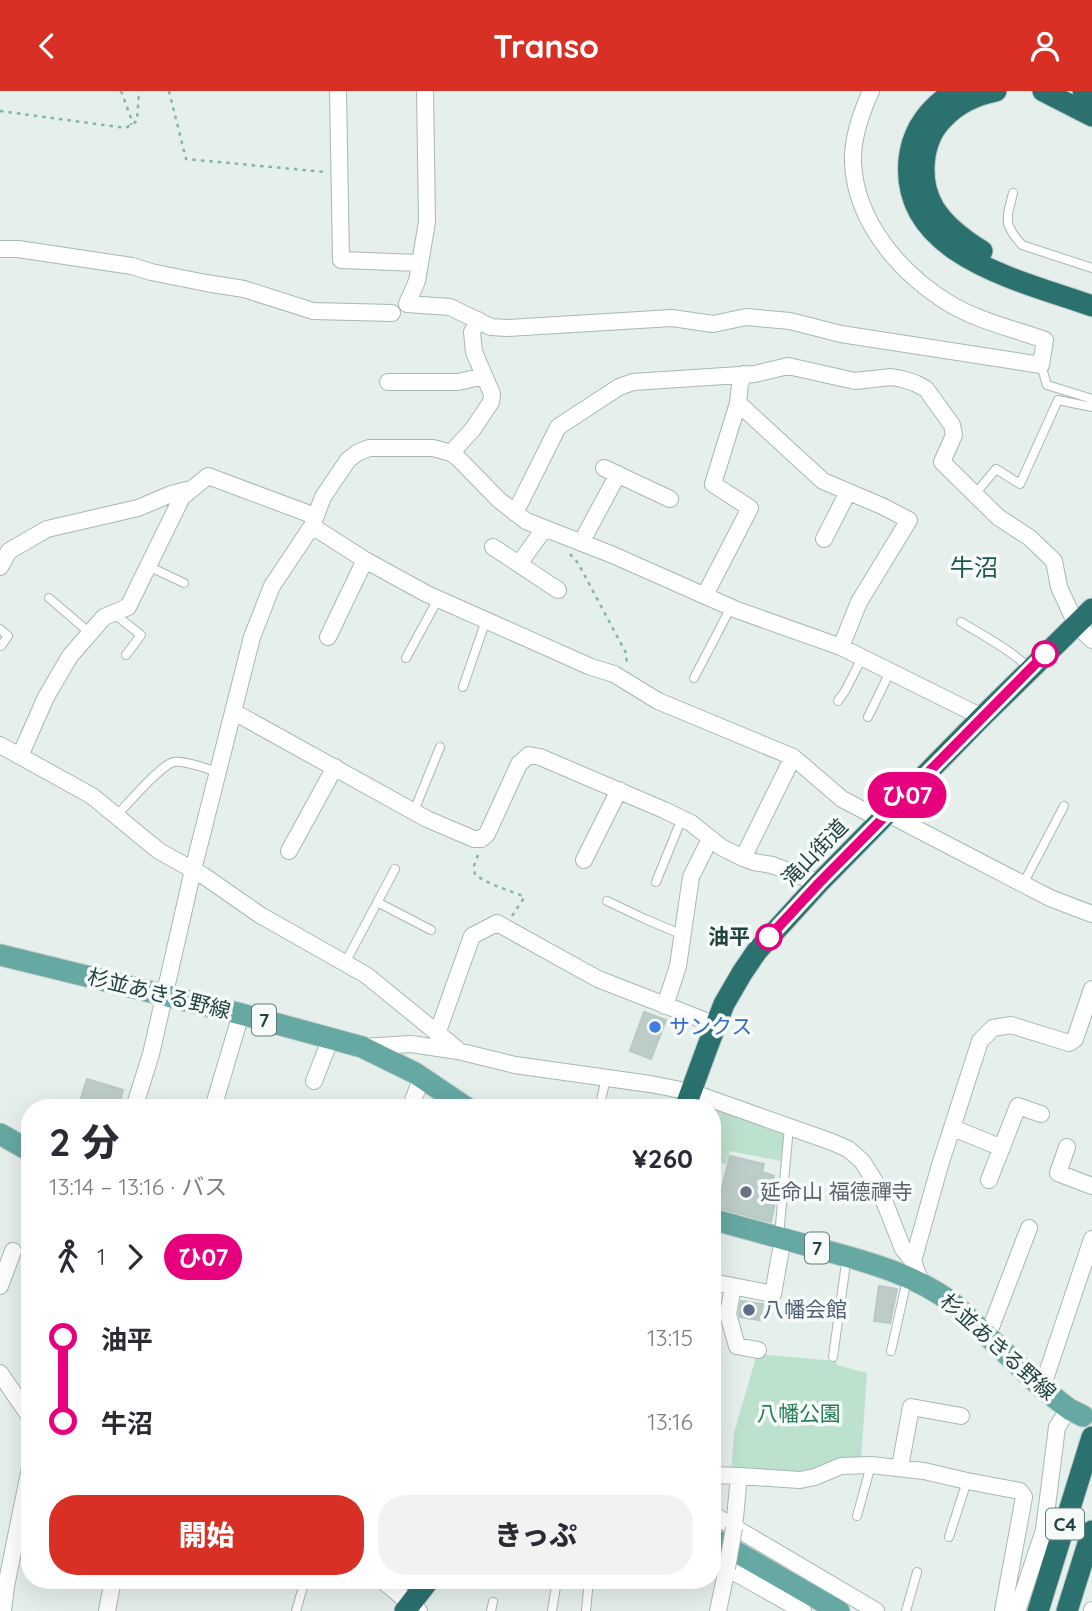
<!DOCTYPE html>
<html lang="ja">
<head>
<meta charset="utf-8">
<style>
  body { margin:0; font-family:Quicksand,"Noto Sans JP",sans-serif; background:#f2f2f3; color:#2b2b33; height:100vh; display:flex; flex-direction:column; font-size:26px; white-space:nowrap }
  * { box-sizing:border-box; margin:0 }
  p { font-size:23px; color:#7c7c81 }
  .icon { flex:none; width:38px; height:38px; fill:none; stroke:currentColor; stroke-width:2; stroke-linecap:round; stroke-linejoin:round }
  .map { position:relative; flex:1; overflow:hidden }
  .drawer { position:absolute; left:21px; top:1008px; width:700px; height:490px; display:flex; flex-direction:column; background:#fff; border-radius:28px; box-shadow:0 7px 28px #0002 }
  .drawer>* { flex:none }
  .badge { padding:0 14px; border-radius:23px; font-size:24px; line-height:46px }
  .map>.badge { position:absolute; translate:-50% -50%; box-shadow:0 0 0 4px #fff }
  .legs { display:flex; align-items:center; gap:10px; height:77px; padding:0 28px; font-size:23px }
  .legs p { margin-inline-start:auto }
  .head { display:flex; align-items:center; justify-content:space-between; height:119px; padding:0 28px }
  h1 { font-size:38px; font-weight:800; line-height:52px }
  .action { display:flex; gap:14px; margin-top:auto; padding:14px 28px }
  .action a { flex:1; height:80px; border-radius:28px; background:#d93025; color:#fff; font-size:28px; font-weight:800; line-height:80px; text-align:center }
  .action a+a { background:#f2f2f3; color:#2b2b33 }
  ul { padding:0 28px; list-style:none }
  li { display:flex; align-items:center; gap:24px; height:84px; font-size:26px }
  li i { display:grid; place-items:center; width:10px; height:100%; margin:0 9px; background:currentColor }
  li i::after { content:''; width:18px; height:18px; margin:-9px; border:5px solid; border-radius:50%; background:#fff }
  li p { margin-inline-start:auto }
  li:first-child i { background:linear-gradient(#0000 50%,currentColor 0) }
  li:last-child i { background:linear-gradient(currentColor 50%,#0000 0) }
  header { display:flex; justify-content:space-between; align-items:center; height:91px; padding:0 28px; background:#d93025; color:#fff; font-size:32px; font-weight:800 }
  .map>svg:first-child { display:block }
  .green { fill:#bce1cc }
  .building { fill:#bccdc9; stroke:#b6c9c5; stroke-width:2 }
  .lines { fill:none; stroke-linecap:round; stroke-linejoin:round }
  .lane-casing { stroke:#a7b8b5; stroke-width:10 }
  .street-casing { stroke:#a7b8b5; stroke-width:18 }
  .primary-casing { stroke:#c1cac9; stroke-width:23 }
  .highway-casing { stroke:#c1cac9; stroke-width:23 }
  .path { stroke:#83b5ad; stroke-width:2.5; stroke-dasharray:3.5 5; stroke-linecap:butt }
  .lane { stroke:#fff; stroke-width:8 }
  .street { stroke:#fff; stroke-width:16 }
  .primary { stroke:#66a8a2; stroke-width:21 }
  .highway { stroke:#2b726f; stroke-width:21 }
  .street-bridge-casing { stroke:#a7b8b5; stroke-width:18; stroke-linecap:butt }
  .street-bridge { stroke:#fff; stroke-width:16 }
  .line-1-casing { stroke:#fff; stroke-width:16 }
  .line-1 { stroke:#e6007e; stroke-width:10 }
  .stop-1-dot { fill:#fff; stroke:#e6007e; stroke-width:3.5 }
  .shop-dot { fill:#3f7fe0; stroke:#f6fbf9; stroke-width:2.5 }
  .worship-dot { fill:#6b7280; stroke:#f6fbf9; stroke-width:2.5 }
  .service-dot { fill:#5c6f8a; stroke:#f6fbf9; stroke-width:2.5 }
  .labels { text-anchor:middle; stroke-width:7; stroke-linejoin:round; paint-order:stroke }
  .shield { fill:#f6fbf9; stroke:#627a77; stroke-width:2 }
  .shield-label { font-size:19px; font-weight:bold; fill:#22433f }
  .street-label { font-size:21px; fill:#22433f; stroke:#f6fbf9 }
  .stop-label { font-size:21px; font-weight:bold; fill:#22433f; stroke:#f6fbf9; text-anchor:end }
  .shop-label { font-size:21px; fill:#366cbe; stroke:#f6fbf9; text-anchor:start }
  .worship-label { font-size:21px; fill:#5b616d; stroke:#f6fbf9; text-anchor:start }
  .service-label { font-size:21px; fill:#4e5e75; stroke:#f6fbf9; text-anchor:start }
  .park-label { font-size:21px; fill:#287d57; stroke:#f6fbf9 }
  .quarter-label { font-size:24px; fill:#1c5752; stroke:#f6fbf9 }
</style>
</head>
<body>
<header><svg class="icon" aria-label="back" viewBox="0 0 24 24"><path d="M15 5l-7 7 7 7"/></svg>Transo<svg class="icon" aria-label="person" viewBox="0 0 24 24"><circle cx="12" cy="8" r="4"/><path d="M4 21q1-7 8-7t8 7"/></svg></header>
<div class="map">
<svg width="1092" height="1520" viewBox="0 0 1092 1520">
  <rect width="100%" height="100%" fill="#e5efec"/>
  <path class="green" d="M703,1009L785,1038L781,1070L730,1060L726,1073L712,1070V1017H700Z
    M757,1263L836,1270L837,1274L867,1282L861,1369L798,1384L731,1381L734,1342Z"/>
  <path class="building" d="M644,921L666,929L651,968L630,960Z
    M87,988L123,999L118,1017H87L79,1014Z
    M730,1065L764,1073L762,1081L774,1085L768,1110L775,1111L771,1131L712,1115V1104L720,1105Z
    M879,1195L897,1198L890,1232L874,1230Z
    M741,1210L763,1213L760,1229L740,1226L739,1223Z"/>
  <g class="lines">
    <g class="lane-casing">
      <path id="lane" d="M1013,102L1008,122V133L1013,143L1022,154L1092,177
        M1041,274L1047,294L1092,308
        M975,403L996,378L1020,393L1058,309L1092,316
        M148,475L184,492
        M49,507L90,542
        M113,522L141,544L126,564
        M961,531C984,545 1011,559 1030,578
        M0,538L8,545L1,555
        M406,567L438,508
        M694,587L731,516
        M463,596L486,529
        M838,610L845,600L862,567
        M868,626L890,581
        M414,720L440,656
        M116,725C128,713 160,674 174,671C185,669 207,678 218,681
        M656,791L682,727
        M1023,793L1064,715
        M607,810L645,828L683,844
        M377,811L431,839
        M345,872L395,778
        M599,1017L606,988
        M779,1145L789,1036
        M891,1260L907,1189
        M833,1266L847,1165
        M857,1425L871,1374
        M949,1446L967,1390
        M296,1520L305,1489
        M491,1520L493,1511
        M552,1520L557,1489
        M586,1520L589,1489
        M906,1520L917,1481"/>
    </g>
    <g class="street-casing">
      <path id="street" d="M338,0L341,169L419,172
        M425,0L427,131L417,190L407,213L450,216L491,236L507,237L672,227L713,233L746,226L790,230L841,243L1041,274L1045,249C1014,238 979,230 950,213C901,183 856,132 853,72C852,48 861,22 871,0
        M0,158H18L132,175L151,181L206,192L244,198L313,220L392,222
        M388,291H458L484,285
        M738,312L823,390L882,415L909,429L859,511L841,556
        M451,362L473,338L491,311L492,303L474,261L472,241L478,229
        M604,377L670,408
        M515,422L558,336L619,296L633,291L755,283L788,275L855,290L891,286L902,288L915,292L926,298L952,334L954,344L942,371L998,426L1030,447L1054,470L1059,496L1076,533L1092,549
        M312,435L365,469L427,503L591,576L614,583L658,610L793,666L842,708L882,729
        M824,448L848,401
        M581,452L618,383
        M493,456L558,499
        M519,473L544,438
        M0,476L9,460L47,438L138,417L171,403L191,398
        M705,504L750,417L713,393L738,312L740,293L744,283
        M328,546L365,469
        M234,621L427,728L474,748H481L487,743L519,673L529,664L540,666L664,719L691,732L721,756L743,767L754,771L772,774L819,792
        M0,654L92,705L159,760L204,785L260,824L366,884L457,958
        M20,665L46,606L70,565L104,526L128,516L182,406L208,385L315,425
        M888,723L1050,807L1092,823
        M289,760L335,676
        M743,767L793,666
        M584,769L619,699
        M665,915L678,875L691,786L710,748
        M437,943L472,845L497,832L598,888L716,934
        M362,956L411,953L458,960L515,974L650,993L691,1001L832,1051L848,1058L862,1070L879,1097L903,1158L913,1170L921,1192
        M314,990L331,947
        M134,1017L151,963L193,779L252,546L272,495L312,435L323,406L348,369L357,362L369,357H433L451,362L458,367L499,409L526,430L613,464L737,519L841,556L982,626
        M213,1017L241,923
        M410,1017L422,986
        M953,1037L1002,1057
        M1067,1056L1058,1082L1092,1095
        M989,1089L1018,1015L1041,1023
        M913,1170L940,1074L980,950L993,937L1011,934L1069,952L1075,948L1092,898
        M712,1191L773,1203L783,1147
        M0,1195L13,1160
        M733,1196L728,1223L737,1255L758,1259
        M988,1244L1029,1137
        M0,1282L30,1326
        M1042,1297L1092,1148
        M900,1376L911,1316L961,1325
        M712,1384L739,1385
        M712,1423L876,1520
        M734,1437L739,1385L800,1389L815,1386L841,1375L871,1374L924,1380L967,1390L1020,1400L1024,1406L1003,1520
        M712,1470L716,1471L803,1520
        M382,1489L419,1520
        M3,1520L6,1495L30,1377
        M107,1520L113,1489
        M718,1520L727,1477
        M1017,1520L1044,1439L1057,1336L1069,1318
        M1092,1520V1519"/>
    </g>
    <g class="primary-casing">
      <path id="primary" d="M0,864L241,923L362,956L415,982L467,1017
        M0,1043L30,1060
        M712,1128C750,1139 789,1149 827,1160C872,1172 918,1185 955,1214L1042,1297L1069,1318L1083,1325
        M712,1447L839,1520"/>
    </g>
    <g class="highway-casing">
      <path id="highway" d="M955,0C930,16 912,39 909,69C900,166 1024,190 1092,215
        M1043,0L1092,25
        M1083,0L1092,3
        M982,160C964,149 946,136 934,117C918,90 921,49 944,27C958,12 976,4 996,0
        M685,1017L707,957L724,913L742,882L757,860L819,792L982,626L1092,518
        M405,1520L429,1489
        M1038,1520L1092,1346
        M1067,1520L1092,1440"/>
    </g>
    <path class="path" d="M121,0L131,27V34
      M169,0L186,68L325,81
      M0,20L126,37L137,30L139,0
      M570,463L578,472L626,562L627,574
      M478,764L474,775L475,784L491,793L523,805L524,807L512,825"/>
    <use href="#lane" class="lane"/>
    <use href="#street" class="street"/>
    <use href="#primary" class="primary"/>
    <use href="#highway" class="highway"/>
    <g class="street-bridge-casing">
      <path id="street-bridge" d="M727,1477L734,1437"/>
    </g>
    <use href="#street-bridge" class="street-bridge"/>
  </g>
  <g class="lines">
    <g class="line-1-casing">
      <path id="line-1" d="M769,846L819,792L1045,563"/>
    </g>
    <use href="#line-1" class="line-1"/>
  </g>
  <g class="stop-1-dot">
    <circle cx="1045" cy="563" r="12"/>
    <circle cx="769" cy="846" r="12"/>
  </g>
  <circle class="shop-dot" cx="655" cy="936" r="7"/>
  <circle class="worship-dot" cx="746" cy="1101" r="7"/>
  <circle class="service-dot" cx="749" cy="1219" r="7"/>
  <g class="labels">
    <g class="shield">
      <rect x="252" y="913.5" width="24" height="31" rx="5"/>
      <rect x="805" y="1141.5" width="24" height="31" rx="5"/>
      <rect x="1046" y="1417.5" width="38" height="31" rx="5"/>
    </g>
    <g class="shield-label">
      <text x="264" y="936">7</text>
      <text x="817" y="1164">7</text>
      <text x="1065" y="1440">C4</text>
    </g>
    <g class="street-label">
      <text transform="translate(815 762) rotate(-46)" y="7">滝山街道</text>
      <text transform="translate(159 903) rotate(14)" y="7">杉並あきる野線</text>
      <text transform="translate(998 1256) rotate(42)" y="7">杉並あきる野線</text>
    </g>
    <g class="stop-label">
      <text x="750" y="853">油平</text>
    </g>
    <g class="shop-label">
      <text x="669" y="943">サンクス</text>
    </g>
    <g class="worship-label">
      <text x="760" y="1108">延命山 福德禪寺</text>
    </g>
    <g class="service-label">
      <text x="763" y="1226">八幡会館</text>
    </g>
    <g class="park-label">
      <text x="799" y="1330">八幡公園</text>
    </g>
    <g class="quarter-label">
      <text x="974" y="485">牛沼</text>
    </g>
  </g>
</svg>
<b class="badge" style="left:907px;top:704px;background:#e6007e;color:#fff">ひ07</b>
<section class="drawer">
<div class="head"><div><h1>2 分</h1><p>13:14 – 13:16 · バス</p></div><b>¥260</b></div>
<div class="legs"><svg class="icon" aria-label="walk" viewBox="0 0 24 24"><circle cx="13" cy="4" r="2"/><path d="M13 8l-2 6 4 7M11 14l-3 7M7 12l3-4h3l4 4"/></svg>1<svg class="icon" aria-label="forward" viewBox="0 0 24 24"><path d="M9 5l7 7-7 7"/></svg><b class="badge" style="background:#e6007e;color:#fff">ひ07</b></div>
<ul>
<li><i style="color:#e6007e"></i><b>油平</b><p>13:15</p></li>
<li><i style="color:#e6007e"></i><b>牛沼</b><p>13:16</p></li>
</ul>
<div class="action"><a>開始</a><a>きっぷ</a></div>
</section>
</div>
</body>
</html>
